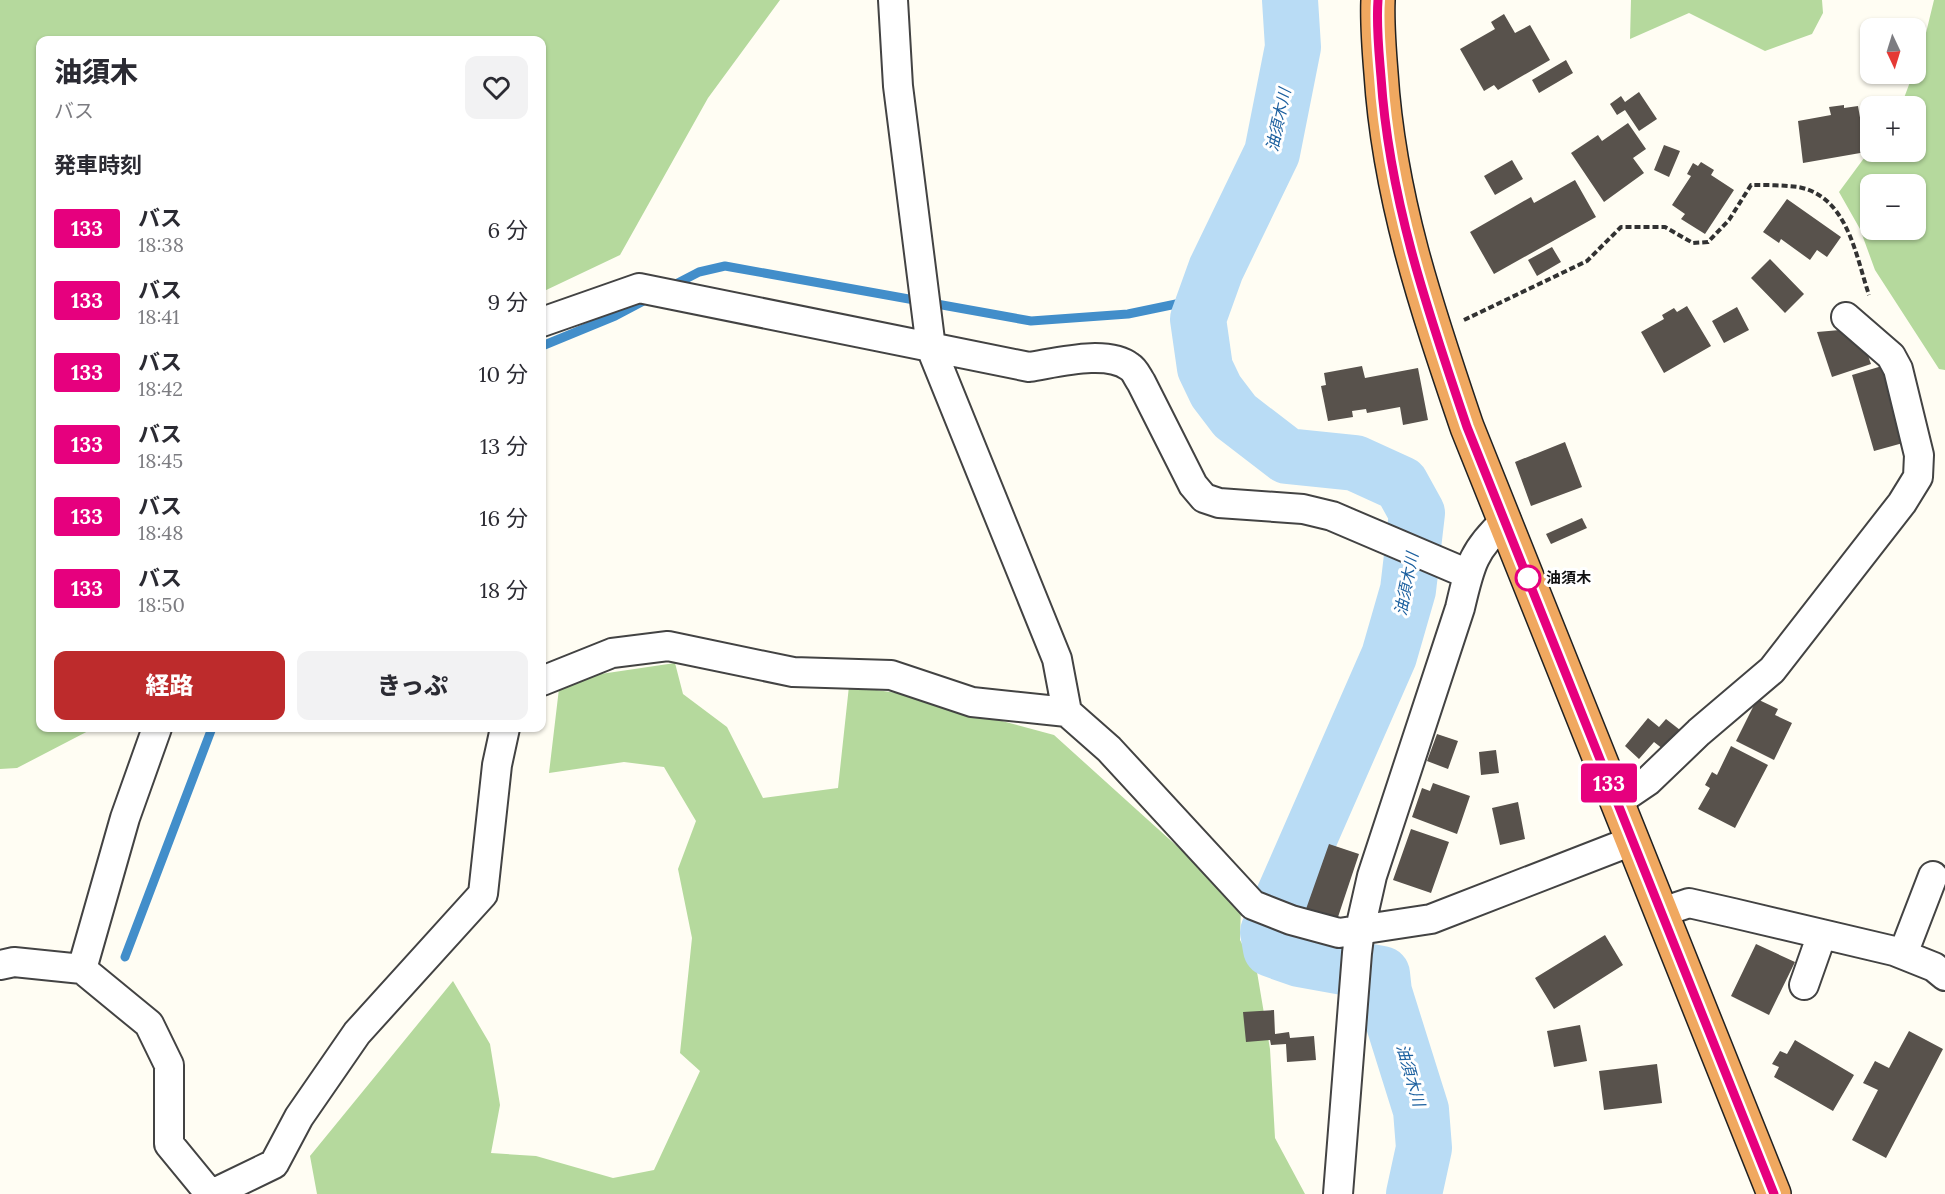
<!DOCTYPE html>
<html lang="ja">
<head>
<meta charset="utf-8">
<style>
  body { margin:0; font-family:Lora,"Noto Sans JP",serif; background:#f2f2f3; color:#2b2b33; height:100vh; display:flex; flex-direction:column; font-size:22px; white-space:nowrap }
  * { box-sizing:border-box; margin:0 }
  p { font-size:20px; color:#7c7c81 }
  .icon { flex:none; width:33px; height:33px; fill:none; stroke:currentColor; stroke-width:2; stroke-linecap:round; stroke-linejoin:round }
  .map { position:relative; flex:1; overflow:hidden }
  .sheet { position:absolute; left:36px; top:36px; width:510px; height:696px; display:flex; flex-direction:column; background:#fff; border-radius:12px; box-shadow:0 2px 4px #0004 }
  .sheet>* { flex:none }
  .badge { padding:0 12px; border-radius:4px; font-size:21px; line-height:39px }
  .needle { width:39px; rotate:176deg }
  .buttons { position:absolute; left:1860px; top:18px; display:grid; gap:12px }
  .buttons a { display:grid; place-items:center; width:66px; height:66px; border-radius:12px; background:#fff; box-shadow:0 2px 4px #0004; font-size:30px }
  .map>.badge { position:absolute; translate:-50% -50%; box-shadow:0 0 0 3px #fff }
  h2 { padding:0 18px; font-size:22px; line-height:54px }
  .round { display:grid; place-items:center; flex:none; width:63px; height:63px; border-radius:12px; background:#f2f2f3 }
  .head { display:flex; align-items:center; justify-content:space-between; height:102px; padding:0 18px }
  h1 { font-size:28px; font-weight:800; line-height:45px }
  .action { display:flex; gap:12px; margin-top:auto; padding:12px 18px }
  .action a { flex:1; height:69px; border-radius:12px; background:#bd2b2c; color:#fff; font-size:24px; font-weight:800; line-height:69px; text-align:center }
  .action a+a { background:#f2f2f3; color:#2b2b33 }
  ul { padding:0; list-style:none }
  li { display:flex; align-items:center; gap:18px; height:72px; padding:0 18px }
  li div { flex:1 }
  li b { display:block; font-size:22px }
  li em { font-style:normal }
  li .badge { min-width:66px; font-weight:700; text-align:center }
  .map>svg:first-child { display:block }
  .forest { fill:#b5d99d; fill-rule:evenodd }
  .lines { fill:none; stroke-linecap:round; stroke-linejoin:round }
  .stream { stroke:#428eca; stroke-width:9 }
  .river { stroke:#b9dcf5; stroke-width:56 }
  .building { fill:#58524c }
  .street-casing { stroke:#434343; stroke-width:32 }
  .highway-casing { stroke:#212121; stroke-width:36 }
  .path { stroke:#323232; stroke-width:4; stroke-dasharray:6 3; stroke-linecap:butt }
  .street { stroke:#fff; stroke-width:28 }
  .highway { stroke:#f0a860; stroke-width:33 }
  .line-casing { stroke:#fff; stroke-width:14 }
  .line { stroke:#e6007e; stroke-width:9 }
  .stop-dot { fill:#fff; stroke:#e6007e; stroke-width:3 }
  .labels { text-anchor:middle; stroke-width:6; stroke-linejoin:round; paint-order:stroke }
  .stop-label { font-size:15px; font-weight:bold; fill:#101010; stroke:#fff; text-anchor:start }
  .water-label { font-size:16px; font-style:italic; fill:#1c609f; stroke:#fff }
</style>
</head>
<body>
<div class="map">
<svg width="1945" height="1194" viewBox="0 0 1945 1194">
  <rect width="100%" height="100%" fill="#fffdf3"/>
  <path class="forest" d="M0,0H780L708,98L620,255L542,292V40H40V728H94L17,768L0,769Z
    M1631,0H1822L1823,13L1812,34L1765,51L1689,13L1630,39Z
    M1934,0H1945V370L1939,369L1875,270L1860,229L1839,192L1870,150L1916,152V106H1901L1913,74H1916ZM1870,184H1916V230H1870Z
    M675,663L683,694L727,727L763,798L838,788L849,686L897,693L1054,735L1241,904L1240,940L1257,972L1270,1049L1275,1138L1305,1194H317L310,1156L453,981L490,1044L500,1105L491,1153L536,1156L613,1178L654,1170L700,1071L680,1053L692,938L678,869L696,821L664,767L624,762L549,773L560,680Z"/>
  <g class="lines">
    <path class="stream" d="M672,286L699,272L725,266L1031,321L1128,314L1205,298
      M542,346L615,316L651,297
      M125,957L212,728"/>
    <path class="river" d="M1290,0L1293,47L1272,153L1216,269L1198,319L1205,368L1216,391L1235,416L1287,456L1355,463L1401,484L1417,513L1408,590L1389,656L1268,932L1271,949L1299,959L1382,974L1384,992L1421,1110L1424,1148L1414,1194"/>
  </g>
  <path class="building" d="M1504,14L1515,33L1530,25L1550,60L1498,90L1494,85L1484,91L1460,49L1495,29L1491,22Z
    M1566,60L1573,73L1539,93L1532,80Z
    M1639,92L1657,119L1639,131L1625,110L1617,115L1610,104L1621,96L1625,102Z
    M1844,105V108L1858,106L1866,152L1803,163L1798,121L1831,115L1829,107Z
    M1628,123L1646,149L1633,158L1644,173L1604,202L1571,153L1598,135L1602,141Z
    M1664,145L1680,151L1669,177L1654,170Z
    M1512,160L1523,179L1495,195L1484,176Z
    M1701,162L1714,170L1711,175L1734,190L1705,234L1681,219L1685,214L1672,205L1691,176L1687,174L1693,163L1698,166Z
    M1575,180L1596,217L1494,274L1470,232L1531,197L1534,203Z
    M1787,199L1841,237L1827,257L1817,250L1810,260L1781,239L1779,243L1763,232Z
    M1552,247L1561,262L1537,276L1528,260Z
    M1770,259L1804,294L1785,313L1751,278Z
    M1687,306L1711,346L1664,373L1641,332L1664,319L1662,315L1674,308L1677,312Z
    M1737,307L1749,330L1724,343L1712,321Z
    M1840,330L1866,350L1871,364L1832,377L1817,332Z
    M1362,366L1365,378L1418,368L1428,420L1403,425L1400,407L1367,413L1366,409L1352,411L1353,417L1328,421L1321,386L1326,385L1324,373Z
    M1882,366L1903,443L1874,451L1852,375Z
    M1565,442L1582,487L1531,506L1515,462Z
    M1582,518L1587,528L1551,544L1546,534Z
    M1757,699L1778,709L1775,715L1792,723L1774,760L1736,741Z
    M1648,718L1659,727L1666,719L1680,730L1663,749L1654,742L1639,759L1625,746Z
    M1437,734L1458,741L1448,769L1427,761Z
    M1731,746L1768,765L1735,828L1698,809L1710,788L1705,785L1712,772L1717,775Z
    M1496,750L1499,773L1481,775L1479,752Z
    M1433,783L1470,796L1457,834L1412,817L1422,788L1430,791Z
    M1518,802L1525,839L1500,845L1492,808Z
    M1411,829L1449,842L1431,893L1393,880Z
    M1329,844L1359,854L1337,920L1306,909Z
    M1605,935L1623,965L1554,1009L1535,978Z
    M1756,944L1795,962L1769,1015L1731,996Z
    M1274,1010L1275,1034L1289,1032L1290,1038L1314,1036L1316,1060L1287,1062L1286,1044L1271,1045L1270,1040L1246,1042L1243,1012Z
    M1580,1025L1587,1061L1554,1067L1547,1031Z
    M1909,1031L1943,1049L1886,1158L1852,1140L1878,1090L1863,1083L1875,1061L1889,1068Z
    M1795,1040L1854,1075L1833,1111L1774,1077L1779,1067L1772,1064L1780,1051L1787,1054Z
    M1657,1064L1662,1103L1604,1110L1599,1071Z"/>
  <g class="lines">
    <g class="street-casing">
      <path id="street" d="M893,0L898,86L931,348L1057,659L1067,712
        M542,322L639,288L1029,367C1056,363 1107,349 1130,367C1135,370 1138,378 1141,382L1193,485L1204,498L1219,503L1303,509L1332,516L1468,574
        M542,681L612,653L668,646L793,672L891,675L972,702L1067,712L1109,749L1253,905L1291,920L1339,933L1431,919L1632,841
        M157,728L125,818L82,969L149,1024L169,1065V1144L210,1194
        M1617,802L1648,781L1699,732L1772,670L1902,503L1918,477L1919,455L1898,369L1891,356L1846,317
        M1662,912L1689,903L1733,913L1894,951L1934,967L1945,976
        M1903,954L1933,876
        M0,965L14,962L82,969
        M1804,985L1822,934
        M212,1194L274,1164L299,1117L357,1033L483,894L497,765L505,728
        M1338,1194L1357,953L1360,929L1372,876L1460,608C1470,565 1473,550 1506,520"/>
    </g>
    <g class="highway-casing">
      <path id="highway" d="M1378,0C1377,24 1379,49 1381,73C1389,198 1427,309 1467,427L1774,1194"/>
    </g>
    <path class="path" d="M1464,320L1587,261L1621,227H1665L1693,243L1708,242L1729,220L1751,185C1766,185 1783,185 1798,187C1848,196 1856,257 1869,295"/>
    <use href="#street" class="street"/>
    <use href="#highway" class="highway"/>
  </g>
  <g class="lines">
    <g class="line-casing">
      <path id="line" d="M1378,0C1376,26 1379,52 1381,77C1389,199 1428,312 1467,427L1774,1194"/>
    </g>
    <use href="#line" class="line"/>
  </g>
  <circle class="stop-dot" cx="1528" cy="578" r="12"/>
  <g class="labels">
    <g class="stop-label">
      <text x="1546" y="583">油須木</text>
    </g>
    <g class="water-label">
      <text transform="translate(1278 120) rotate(-78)" y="6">油須木川</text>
      <text transform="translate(1406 584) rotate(-79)" y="6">油須木川</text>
      <text transform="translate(1411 1075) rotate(74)" y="6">油須木川</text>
    </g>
  </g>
</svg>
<div class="buttons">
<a><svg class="needle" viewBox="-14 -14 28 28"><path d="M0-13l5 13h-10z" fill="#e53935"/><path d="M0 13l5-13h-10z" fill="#7c7c81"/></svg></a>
<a>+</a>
<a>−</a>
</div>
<b class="badge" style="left:1609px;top:783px;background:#e6007e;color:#fff">133</b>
<section class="sheet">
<div class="head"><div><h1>油須木</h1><p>バス</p></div><a class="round"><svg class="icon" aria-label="heart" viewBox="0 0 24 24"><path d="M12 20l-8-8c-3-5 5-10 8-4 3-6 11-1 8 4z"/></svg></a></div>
<h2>発車時刻</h2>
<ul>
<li><span class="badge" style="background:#e6007e;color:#fff">133</span><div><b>バス</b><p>18:38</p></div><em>6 分</em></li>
<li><span class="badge" style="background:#e6007e;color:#fff">133</span><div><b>バス</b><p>18:41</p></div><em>9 分</em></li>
<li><span class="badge" style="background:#e6007e;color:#fff">133</span><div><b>バス</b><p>18:42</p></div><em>10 分</em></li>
<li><span class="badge" style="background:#e6007e;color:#fff">133</span><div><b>バス</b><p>18:45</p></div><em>13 分</em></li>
<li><span class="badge" style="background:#e6007e;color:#fff">133</span><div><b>バス</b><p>18:48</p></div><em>16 分</em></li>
<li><span class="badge" style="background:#e6007e;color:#fff">133</span><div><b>バス</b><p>18:50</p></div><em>18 分</em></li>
</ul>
<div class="action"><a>経路</a><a>きっぷ</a></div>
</section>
</div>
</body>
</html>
